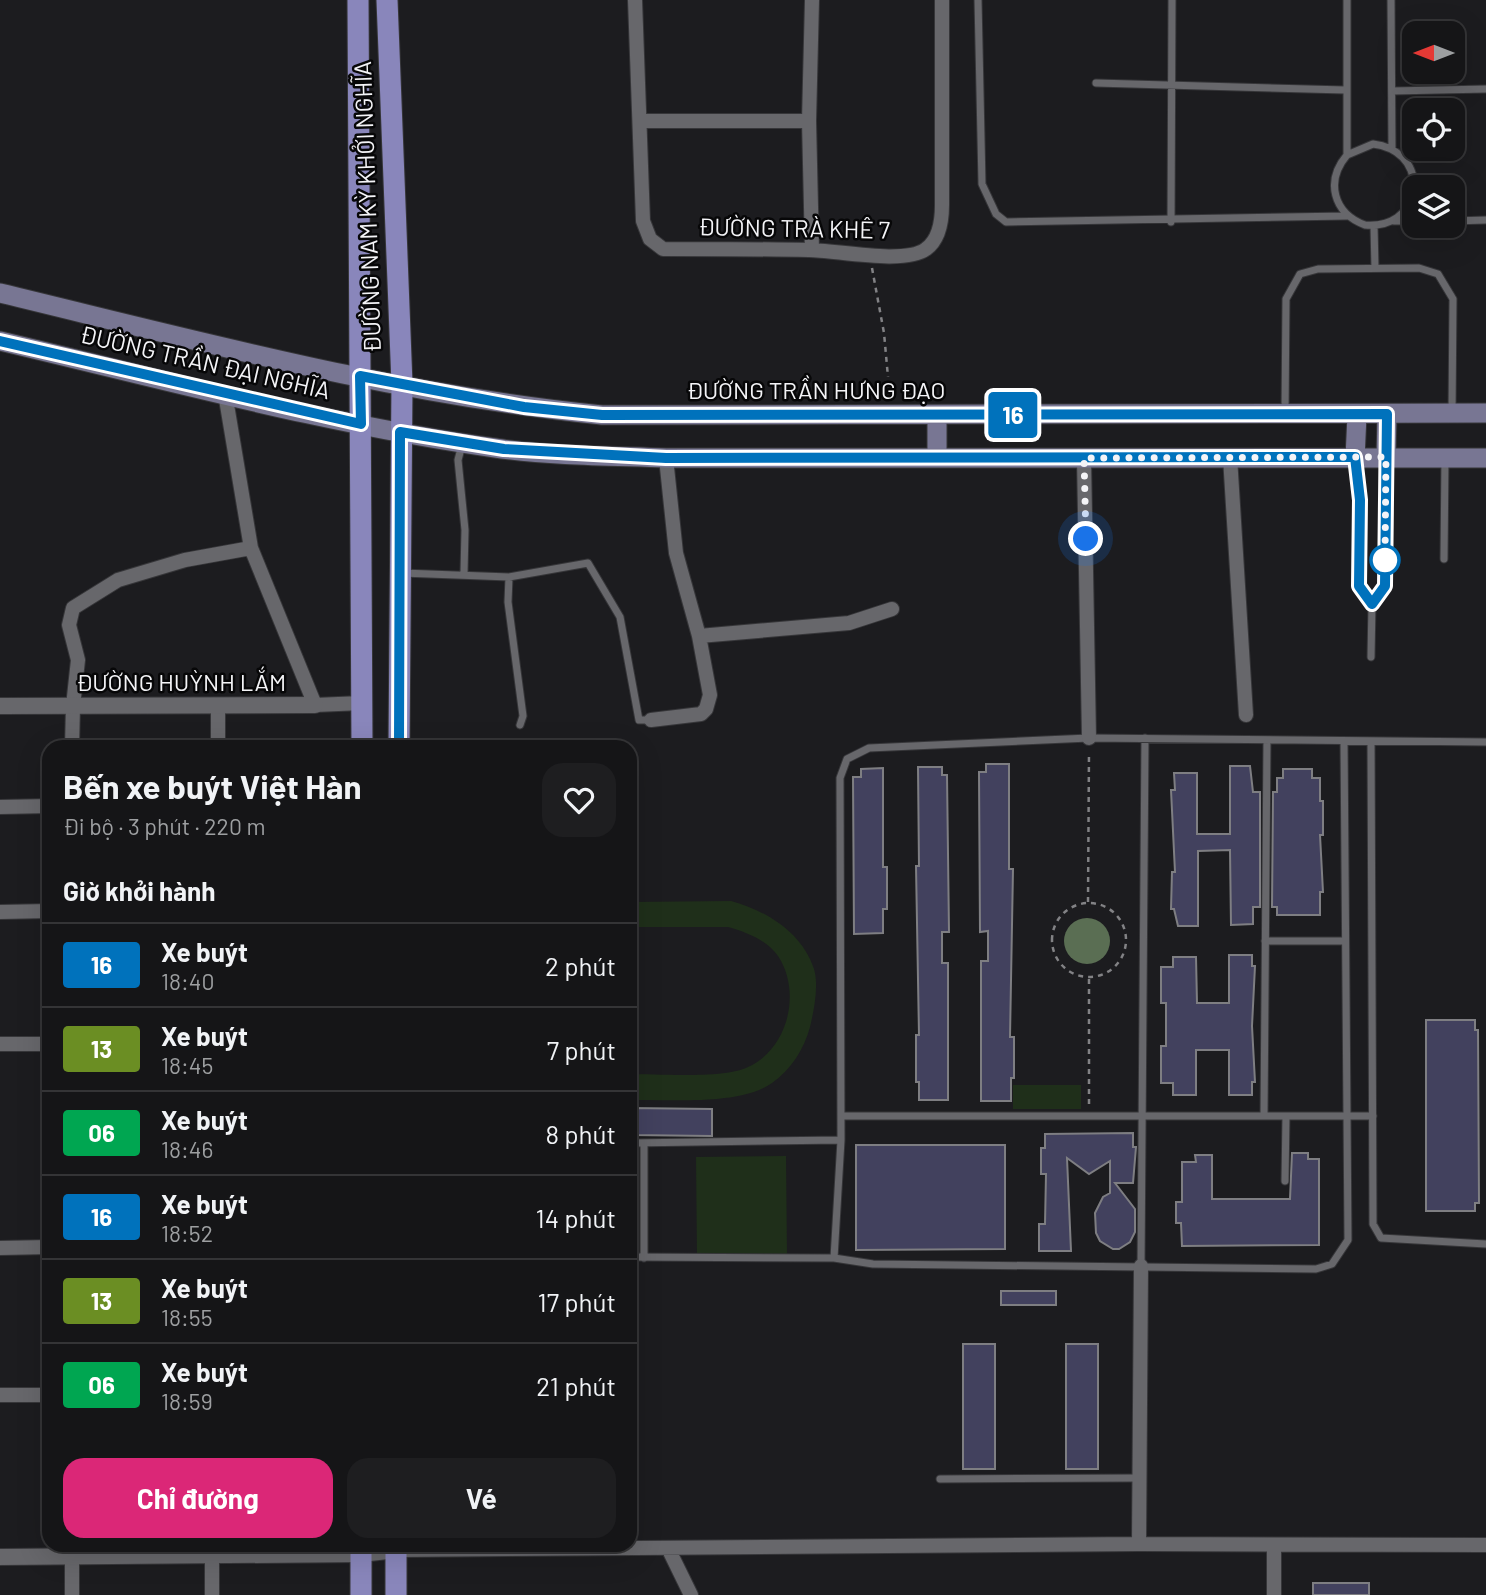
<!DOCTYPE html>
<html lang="vi">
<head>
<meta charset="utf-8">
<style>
  body { margin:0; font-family:Barlow,sans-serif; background:#1e1e20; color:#f1f3f6; height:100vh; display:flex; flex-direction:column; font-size:26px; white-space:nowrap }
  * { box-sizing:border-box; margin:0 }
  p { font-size:23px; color:#9d9fa1 }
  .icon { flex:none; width:38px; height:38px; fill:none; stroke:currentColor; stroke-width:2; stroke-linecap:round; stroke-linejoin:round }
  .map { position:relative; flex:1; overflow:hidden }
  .side { position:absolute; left:42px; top:740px; width:595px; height:812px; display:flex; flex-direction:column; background:#151517; border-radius:21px; box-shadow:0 7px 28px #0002,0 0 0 2px #343436 }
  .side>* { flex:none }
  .badge { padding:0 14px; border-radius:5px; font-size:24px; line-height:46px }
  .needle { width:46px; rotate:270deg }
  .controls { position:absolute; left:1402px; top:21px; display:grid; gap:14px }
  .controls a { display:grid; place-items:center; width:63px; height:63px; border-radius:14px; background:#151517; box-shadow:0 7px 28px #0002,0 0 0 2px #343436; font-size:35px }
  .you { position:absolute; width:35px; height:35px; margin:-18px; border:5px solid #fff; border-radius:50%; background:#1a73e8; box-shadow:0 0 0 10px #1a73e833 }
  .map>.badge { position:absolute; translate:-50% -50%; box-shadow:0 0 0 4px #fff }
  h2 { padding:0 21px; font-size:26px; line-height:63px }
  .round { display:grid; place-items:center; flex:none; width:74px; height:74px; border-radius:21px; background:#1e1e20 }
  .overview { display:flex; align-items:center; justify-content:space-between; height:119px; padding:0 21px }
  h1 { font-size:33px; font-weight:700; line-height:52px }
  .primary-button { display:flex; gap:14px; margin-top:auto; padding:14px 21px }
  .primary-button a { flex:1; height:80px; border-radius:21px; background:#db2777; color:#fff; font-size:28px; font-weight:700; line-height:80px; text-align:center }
  .primary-button a+a { background:#1e1e20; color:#f1f3f6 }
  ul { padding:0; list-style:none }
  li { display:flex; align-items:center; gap:21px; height:84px; padding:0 21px; border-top:2px solid #343436 }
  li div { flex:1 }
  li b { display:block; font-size:26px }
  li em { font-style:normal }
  li .badge { min-width:77px; font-weight:700; text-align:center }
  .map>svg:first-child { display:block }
  .green { fill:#1f2f1a }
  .water { fill:#5a6e53 }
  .building { fill:#42415e; stroke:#7e7e82; stroke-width:2 }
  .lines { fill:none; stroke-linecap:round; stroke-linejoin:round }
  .service-casing { stroke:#363639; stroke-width:9 }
  .minor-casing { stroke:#363639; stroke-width:16 }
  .tertiary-casing { stroke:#363639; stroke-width:18 }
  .secondary-casing { stroke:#363639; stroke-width:21 }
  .primary-casing { stroke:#363639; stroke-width:23 }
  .path { stroke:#828285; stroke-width:2.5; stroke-dasharray:5 5; stroke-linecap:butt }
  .service { stroke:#67676b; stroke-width:7 }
  .minor { stroke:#67676b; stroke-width:14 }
  .tertiary { stroke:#67676b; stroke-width:16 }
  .secondary { stroke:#787693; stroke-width:19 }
  .primary { stroke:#8986bb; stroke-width:21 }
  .line-casing { stroke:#fff; stroke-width:16 }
  .line { stroke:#0072bc; stroke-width:10 }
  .walk { stroke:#f4f4f7; stroke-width:7; stroke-dasharray:0 12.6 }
  .stop-dot { fill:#fff; stroke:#0072bc; stroke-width:3.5 }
  .labels { text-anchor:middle; stroke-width:5; stroke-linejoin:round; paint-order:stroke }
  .street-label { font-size:24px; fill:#f4f4f7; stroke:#070708 }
</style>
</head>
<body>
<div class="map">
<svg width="1486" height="1595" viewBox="0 0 1486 1595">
  <rect width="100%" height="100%" fill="#1c1c1f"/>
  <path class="green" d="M731,901C765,910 802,932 814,969C819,986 814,1010 810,1027C804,1049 791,1070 772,1083C739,1106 670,1099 630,1100V1074C659,1074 724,1079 748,1067C788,1049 802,992 778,956C767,940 746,932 728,927H630V902Z
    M1013,1085H1081V1109H1013Z
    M786,1156L787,1256L697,1257L696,1157Z"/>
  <path class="water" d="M1064 941a23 23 0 1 1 46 0a23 23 0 1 1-46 0Z"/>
  <path class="building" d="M986,764H1009V869H1013L1010,1037H1014V1078H1011V1101H981V961H988V931L980,932L979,772H986Z
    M1230,766H1250L1253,792H1260V907H1253V924L1231,925L1230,850L1198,851V926H1178L1174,909H1171L1172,872H1175L1171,790H1175L1174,773H1197V834H1230Z
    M918,767H942V775H947L949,932H942V963H948V1100H919V1082H916V1035H919L916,866H919Z
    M883,768V867H887V909H883V933L854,934L853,777H861V769Z
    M1283,769H1312V778H1320V801H1323V835H1320L1323,892H1320V915H1277V907H1272L1273,792H1277V778H1283Z
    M1229,955H1252V966H1255L1252,1026L1255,1082H1252V1095H1229V1050H1196V1095H1173V1083H1161V1046H1166V1003H1161V967H1173V957H1196L1197,1003H1229Z
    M1426,1020H1475V1030H1478L1479,1203H1475V1211H1426Z
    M630,1108L712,1109V1136L630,1135Z
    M1133,1133V1147H1136L1133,1183H1115L1135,1209V1232L1130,1242L1119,1249H1113L1100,1241L1096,1233L1095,1213L1103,1197L1110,1193V1161L1089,1174L1067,1158L1071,1251H1039V1224H1045L1046,1174H1041V1148H1045V1134Z
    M856,1145H1005V1249L856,1250Z
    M1292,1153H1308V1159H1319V1245L1182,1246L1181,1223H1176V1202H1182V1162H1196L1195,1155H1212V1199H1290Z
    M1001,1291H1056V1305H1001Z
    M963,1344H995V1469H963Z
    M1066,1344H1098V1469H1066Z
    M1313,1583H1369V1595H1313Z"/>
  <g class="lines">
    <g class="service-casing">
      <path id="service" d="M978,0L982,184L996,214L1006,222L1347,216
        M1391,0L1392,149
        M1096,83L1345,90
        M1392,91L1486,89
        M1347,155V0
        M1414,190C1409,215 1390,227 1365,225C1333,213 1325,181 1347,155L1373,144C1397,147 1414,162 1414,187
        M1394,221H1414
        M1452,221L1486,220
        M1171,222L1172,0
        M1374,226L1375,268
        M1285,413L1286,299L1300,274L1318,269L1419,268L1438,274L1453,299L1452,412
        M462,445L458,460L465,530L464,573
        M1355,459L1360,500L1359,586L1372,604
        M1444,559L1445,458
        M402,573L509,577L588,563L620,617L639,720H651
        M509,577L508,602L523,716L520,725
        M1371,657L1372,604L1385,586L1386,459
        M1344,741L1348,1240L1332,1264L1316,1269L873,1264L834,1258L841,1140L840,778L847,759L869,748L1089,738L1486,742
        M1371,741L1373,1224L1381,1238L1486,1244
        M1265,941H1345
        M841,1116H1373
        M1264,1116L1267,741
        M630,1143L841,1140
        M1285,1181L1286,1116
        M630,1257L834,1258
        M644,1258V1144
        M1141,1266L1145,738
        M940,1479L1139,1478"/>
    </g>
    <g class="minor-casing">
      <path id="minor" d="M635,0L643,221L650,239L663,249C711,249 760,249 809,250C835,250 905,265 926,249C940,239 942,220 942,205V0
        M640,121H809
        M812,250L809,121L812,0
        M225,393L251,548L315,705L362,703
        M1230,457L1246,715
        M1084,459L1089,738
        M699,636L849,623L892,609
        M651,720L701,714L706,709L710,695L699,636L676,553L666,458
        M72,747L73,706L78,660L69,625L73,608L118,580L185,560L251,548
        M218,747V707
        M0,807L49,806
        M0,912L49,911
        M0,1044H49
        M0,1248L49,1247
        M0,1395H49
        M1139,1544L1141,1266
        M72,1545V1595
        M668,1548L691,1595
        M396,1550L1139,1544L1486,1545
        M212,1595V1545
        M1274,1595V1546"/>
    </g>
    <g class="tertiary-casing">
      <path id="tertiary" d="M0,706L315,705
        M0,1557L361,1554L396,1550"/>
    </g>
    <g class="secondary-casing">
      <path id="secondary" d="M0,293C199,341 398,395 602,415L1486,413
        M0,341C166,380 333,426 502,449C556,456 611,456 666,458H1486
        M937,415V457
        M1355,458L1357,415
        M1386,458L1387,414"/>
    </g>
    <g class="primary-casing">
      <path id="primary" d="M358,0L362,747
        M387,0L402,384L399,747
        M396,1545V1595
        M361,1595V1545"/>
    </g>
    <path class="path" d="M872,268L884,333L888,377
      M1088,902L1089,752
      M1052 940a37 37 0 1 1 74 0a37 37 0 1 1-74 0Z
      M1089,979V1106"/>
    <use href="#service" class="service"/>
    <use href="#minor" class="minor"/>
    <use href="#tertiary" class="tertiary"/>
    <use href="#secondary" class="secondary"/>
    <use href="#primary" class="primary"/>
  </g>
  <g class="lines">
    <g class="line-casing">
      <path id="line" d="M0,341L361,424L360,376L524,407L602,415L1387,414L1385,586L1372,604L1359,586L1360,500L1355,457L666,458L504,449L400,432L399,747"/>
    </g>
    <use href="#line" class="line"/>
    <path class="walk" d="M1086,539L1084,458L1386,457L1385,560"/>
  </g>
  <circle class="stop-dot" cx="1385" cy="560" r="14"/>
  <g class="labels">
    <g class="street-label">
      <text transform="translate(368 207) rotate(-92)" y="8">ĐƯỜNG NAM KỲ KHỞI NGHĨA</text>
      <text transform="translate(794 229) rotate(1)" y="8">ĐƯỜNG TRÀ KHÊ 7</text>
      <text transform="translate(205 363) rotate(13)" y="8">ĐƯỜNG TRẦN ĐẠI NGHĨA</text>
      <text x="816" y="399">ĐƯỜNG TRẦN HƯNG ĐẠO</text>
      <text x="181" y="691">ĐƯỜNG HUỲNH LẮM</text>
    </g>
  </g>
</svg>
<div class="controls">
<a><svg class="needle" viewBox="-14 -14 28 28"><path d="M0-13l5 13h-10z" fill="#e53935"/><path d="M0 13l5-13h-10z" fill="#9d9fa1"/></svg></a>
<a><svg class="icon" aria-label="locate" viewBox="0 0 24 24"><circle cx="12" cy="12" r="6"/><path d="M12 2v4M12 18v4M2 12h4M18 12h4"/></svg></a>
<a><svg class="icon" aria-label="layers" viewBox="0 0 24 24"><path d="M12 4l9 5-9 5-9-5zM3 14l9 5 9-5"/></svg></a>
</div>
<div class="you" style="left:1086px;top:539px"></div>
<b class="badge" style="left:1013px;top:415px;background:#0072bc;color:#fff">16</b>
<section class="side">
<div class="overview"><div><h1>Bến xe buýt Việt Hàn</h1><p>Đi bộ · 3 phút · 220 m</p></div><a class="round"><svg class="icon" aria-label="heart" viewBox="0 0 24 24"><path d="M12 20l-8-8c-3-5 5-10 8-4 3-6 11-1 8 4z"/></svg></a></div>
<h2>Giờ khởi hành</h2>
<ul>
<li><span class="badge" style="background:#0072bc;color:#fff">16</span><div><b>Xe buýt</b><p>18:40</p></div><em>2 phút</em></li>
<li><span class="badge" style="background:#6b8e23;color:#fff">13</span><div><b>Xe buýt</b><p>18:45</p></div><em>7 phút</em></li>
<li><span class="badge" style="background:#00a651;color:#fff">06</span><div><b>Xe buýt</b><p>18:46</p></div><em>8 phút</em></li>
<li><span class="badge" style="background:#0072bc;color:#fff">16</span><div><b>Xe buýt</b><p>18:52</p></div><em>14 phút</em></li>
<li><span class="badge" style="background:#6b8e23;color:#fff">13</span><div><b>Xe buýt</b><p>18:55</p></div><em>17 phút</em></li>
<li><span class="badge" style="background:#00a651;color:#fff">06</span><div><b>Xe buýt</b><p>18:59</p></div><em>21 phút</em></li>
</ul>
<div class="primary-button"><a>Chỉ đường</a><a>Vé</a></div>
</section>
</div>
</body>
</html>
